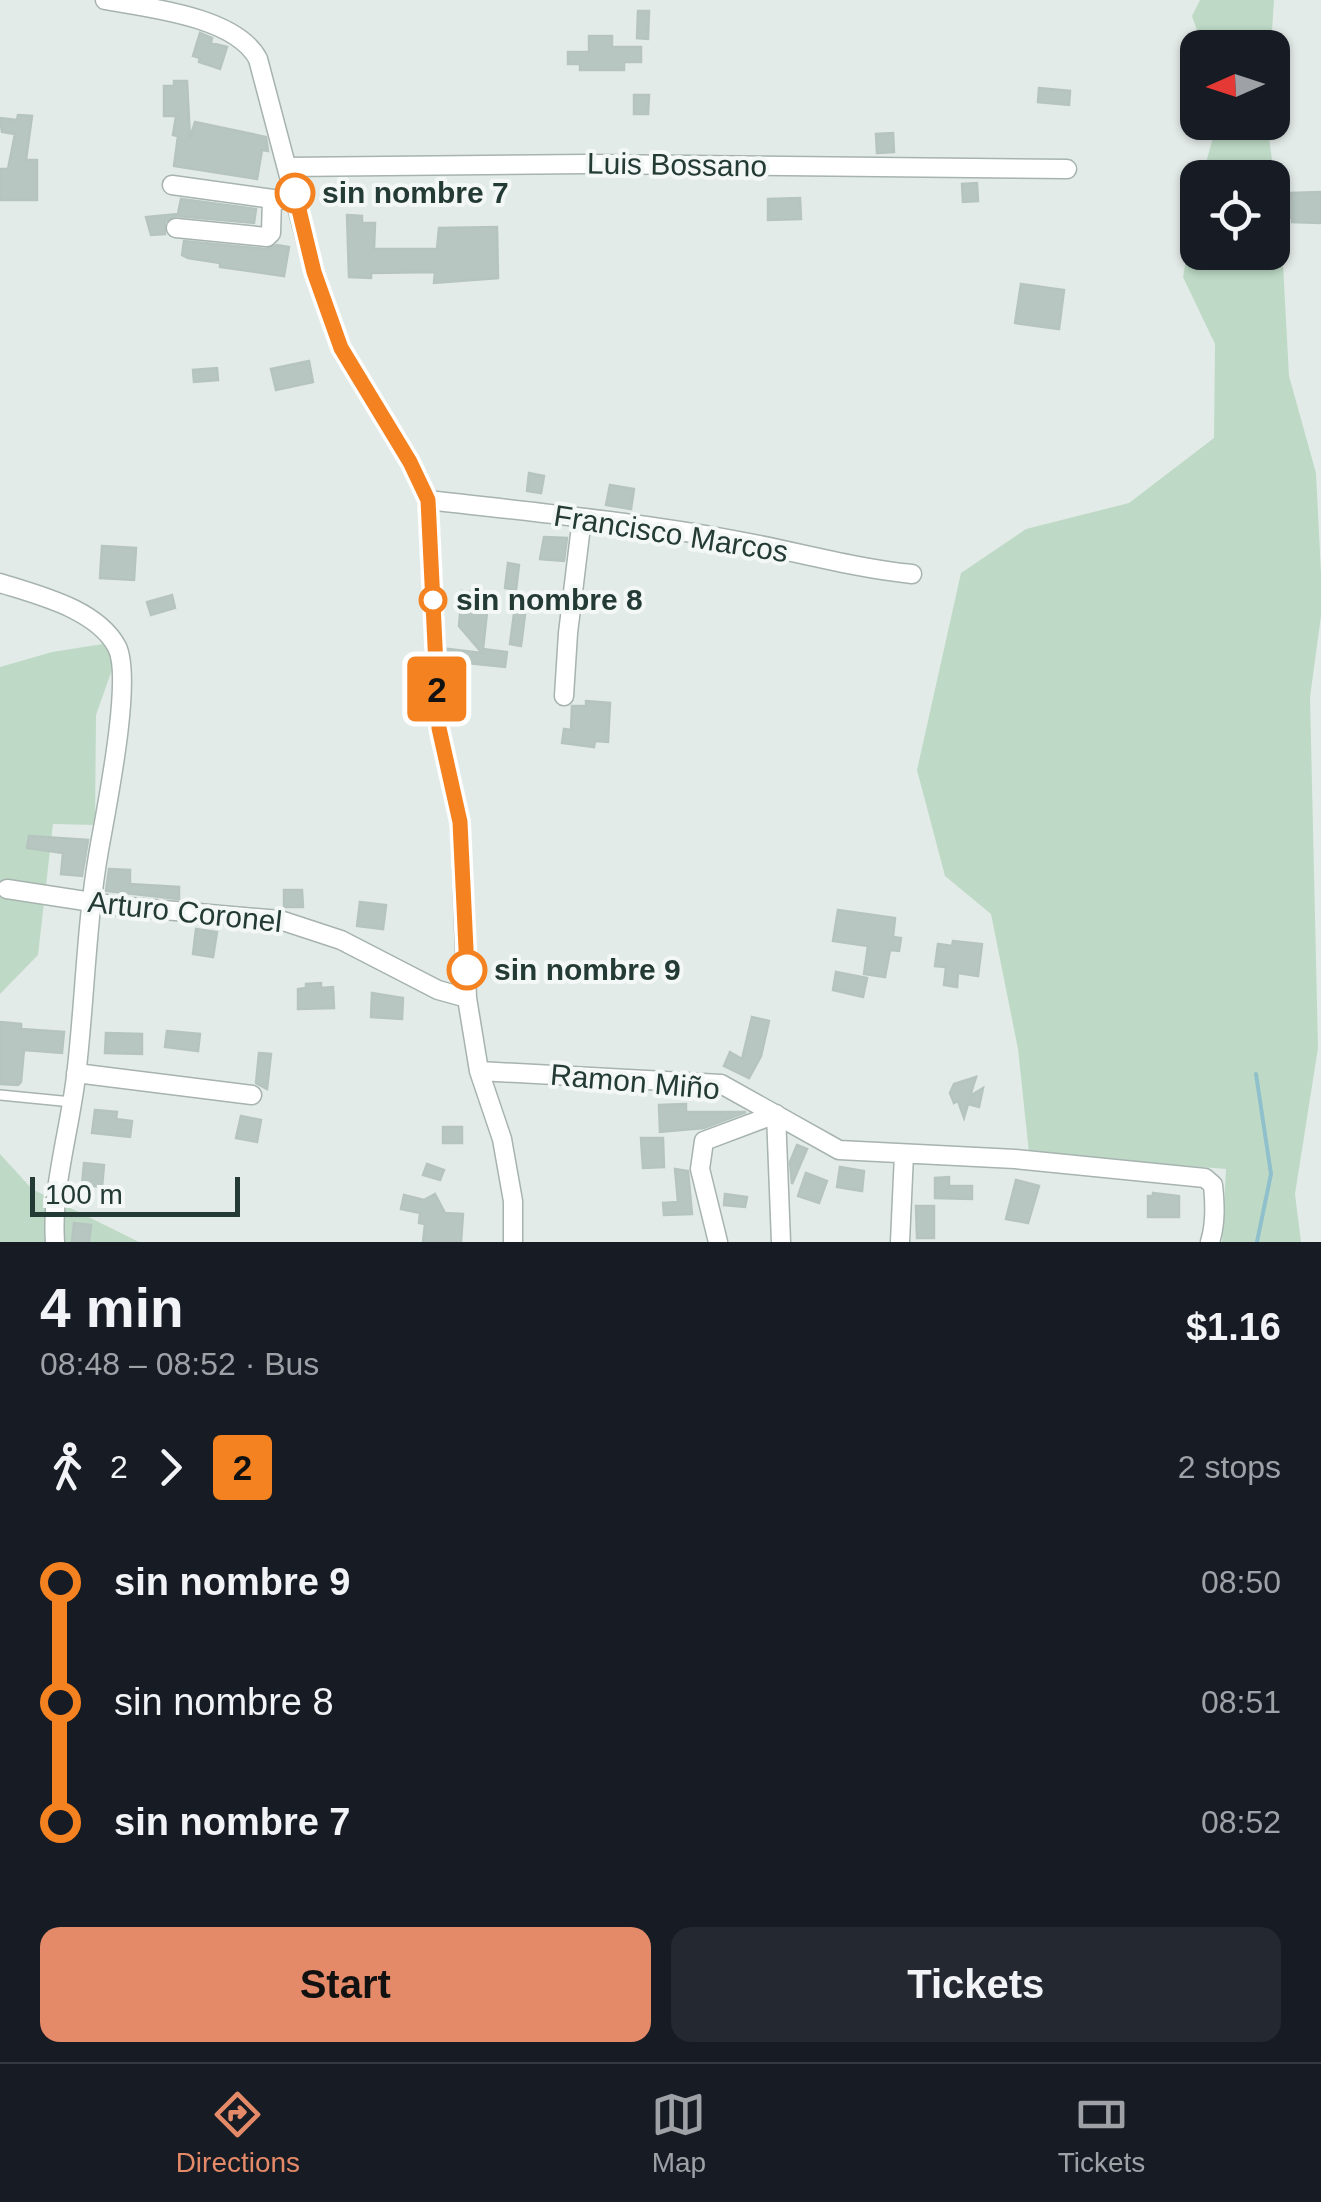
<!DOCTYPE html>
<html lang="en">
<head>
<meta charset="utf-8">
<style>
  body { margin:0; font-family:Helvetica,sans-serif; background:#242831; color:#f1f3f6; height:100vh; display:flex; flex-direction:column; font-size:38px; white-space:nowrap }
  * { box-sizing:border-box; margin:0 }
  p { font-size:32px; color:#9ea1a6 }
  .icon { flex:none; width:55px; height:55px; fill:none; stroke:currentColor; stroke-width:2; stroke-linecap:round; stroke-linejoin:round }
  .map { position:relative; height:1242px; overflow:hidden }
  .panel { display:flex; flex-direction:column; background:#171b24; flex:1 }
  .panel>* { flex:none }
  .badge { padding:0 20px; border-radius:8px; font-size:35px; line-height:65px }
  .needle { width:65px; rotate:267deg }
  .fabs { position:absolute; left:1180px; top:30px; display:grid; gap:20px }
  .fabs a { display:grid; place-items:center; width:110px; height:110px; border-radius:20px; background:#171b24; box-shadow:0 2px 8px #0004; font-size:50px }
  .scale { position:absolute; left:30px; bottom:25px; width:210px; box-sizing:border-box; padding-left:10px; border:5px solid #243b35; border-top:0; font-size:28px; line-height:35px; white-space:nowrap; color:#243b35; -webkit-text-stroke:8px #f3f8f6; paint-order:stroke }
  .map>.badge { position:absolute; translate:-50% -50%; box-shadow:0 0 0 5px #fff }
  .legs { display:flex; align-items:center; gap:15px; height:110px; padding:0 40px; font-size:32px }
  .legs p { margin-inline-start:auto }
  .overview { display:flex; align-items:center; justify-content:space-between; height:170px; padding:0 40px }
  h1 { font-size:55px; font-weight:700; line-height:75px }
  .primary-button { display:flex; gap:20px; margin-top:auto; padding:20px 40px }
  .primary-button a { flex:1; height:115px; border-radius:20px; background:#e48a68; color:#111; font-size:40px; font-weight:700; line-height:115px; text-align:center }
  .primary-button a+a { background:#242831; color:#f1f3f6 }
  ul { padding:0 40px; list-style:none }
  li { display:flex; align-items:center; gap:35px; height:120px; font-size:38px }
  li i { display:grid; place-items:center; width:15px; height:100%; margin:0 12px; background:currentColor }
  li i::after { content:''; width:25px; height:25px; margin:-12px; border:8px solid; border-radius:50%; background:#171b24 }
  li p { margin-inline-start:auto }
  li:first-child i { background:linear-gradient(#0000 50%,currentColor 0) }
  li:last-child i { background:linear-gradient(currentColor 50%,#0000 0) }
  .tabs { display:flex; justify-content:space-around; align-items:center; height:140px; border-top:2px solid #363941; background:#171b24; font-size:28px; color:#9ea1a6 }
  .tabs a { display:grid; justify-items:center; gap:5px }
  .tabs .current { color:#e48a68 }
  .map>svg:first-child { display:block }
  .green { fill:#bedac6 }
  .lines { fill:none; stroke-linecap:round; stroke-linejoin:round }
  .stream { stroke:#90c0cb; stroke-width:4 }
  .building { fill:#b8c6c1; stroke:#b6c4bf; stroke-width:2.5 }
  .service-casing { stroke:#a6b3af; stroke-width:12 }
  .minor-casing { stroke:#a6b3af; stroke-width:21 }
  .service { stroke:#fff; stroke-width:9 }
  .minor { stroke:#fff; stroke-width:18 }
  .line-1-casing { stroke:#fff; stroke-width:22 }
  .line-1 { stroke:#f58220; stroke-width:15 }
  .stop-1-dot { fill:#fff; stroke:#f58220; stroke-width:5 }
  .labels { text-anchor:middle; stroke-width:8; stroke-linejoin:round; paint-order:stroke }
  .street-label { font-size:30px; fill:#243b35; stroke:#f3f8f6 }
  .stop-label { font-size:30px; font-weight:bold; fill:#243b35; stroke:#f3f8f6; text-anchor:start }
</style>
</head>
<body>
<div class="map">
<svg width="1321" height="1242" viewBox="0 0 1321 1242">
  <rect width="100%" height="100%" fill="#e3ebe8"/>
  <path class="green" d="M1200,0H1274L1271,47H1203L1192,16Z
    M1217,123H1267L1281,227L1289,376L1316,473L1321,573V616L1310,697L1318,1048L1295,1194L1301,1242H1222L1226,1169L1029,1153L1018,1049L991,914L945,876L917,770L961,573L1026,529L1129,503L1214,438L1215,344L1183,277L1197,194L1198,252H1272V178L1202,177Z
    M122,641L96,715L95,825L53,824L38,955L0,994V667L52,652Z
    M0,1154L32,1189L139,1242H0Z"/>
  <g class="lines">
    <path class="stream" d="M1256,1074L1271,1174L1257,1242"/>
  </g>
  <path class="building" d="M638,11H649L648,39L637,38Z
    M200,33L212,38L211,43L227,47L220,69L199,62L200,58L193,56Z
    M589,36H612V47H641V62H624V70H580V64H568V52H589Z
    M174,81H187L190,138L195,122L266,137L268,151L262,150L257,179L174,166L178,136L173,135L176,116H164V86H174Z
    M1039,88L1070,91L1069,105L1038,102Z
    M634,95H649L648,114H634Z
    M18,115L32,116L26,160H37V200H0V169H8L15,134L2,132L0,118L17,120Z
    M893,133L894,152L877,153L876,134Z
    M977,183L978,201L963,202L962,184Z
    M1321,192V223L1292,222V218H1276V200L1291,199V193Z
    M800,198L801,219L768,220V199Z
    M181,199L256,209L254,223L176,216L165,222V234L151,235L146,217L178,214Z
    M347,215L362,216V223H375L374,249H437L439,228L497,227L498,278L434,283L435,272L371,273V278L349,277Z
    M184,241L266,249L277,245L289,247L284,276L220,267V263L188,258L182,255Z
    M1021,284L1064,290L1059,329L1015,323Z
    M309,361L313,382L276,390L271,369Z
    M217,368L218,380L194,382L193,370Z
    M529,473L544,476L541,493L527,491Z
    M610,485L634,489L631,509L606,505Z
    M544,537L567,538L564,561L540,559Z
    M102,546L136,548L134,580L100,578Z
    M508,563L519,565L516,590L505,588Z
    M462,591L489,594L483,649L507,652L505,667L448,661V649L482,653L459,626Z
    M172,595L175,608L151,615L147,602Z
    M515,606L526,607L521,646L510,644Z
    M586,701L610,703L608,742L595,741L594,747L562,743L564,729L571,730L572,706H586Z
    M29,836L88,840L82,876L61,874L63,853L27,848Z
    M109,869L130,870V884L179,887V899L106,891Z
    M284,890H302L303,907H284Z
    M360,902L386,905L383,929L357,926Z
    M838,910L895,918L893,937L901,938L899,951L890,950L885,977L864,974L868,946L833,941Z
    M196,929L217,932L213,957L193,954Z
    M953,941L982,944L978,976L958,973L957,987L944,985L946,967L935,966L938,944L952,946Z
    M836,972L867,978L863,997L833,990Z
    M321,983V988L333,987L334,1008L298,1009V989L306,988V984Z
    M372,993L403,998L402,1019L371,1017Z
    M752,1017L769,1021L761,1056L749,1078L724,1066L730,1052L742,1059Z
    M0,1022L21,1024V1029L64,1032L62,1053L24,1050L21,1082L18,1085L0,1084Z
    M167,1031L200,1034L198,1051L165,1047Z
    M106,1033L142,1034V1054L105,1053Z
    M259,1053L271,1054L267,1089L256,1083Z
    M976,1077L970,1096L983,1088L979,1107L968,1104L964,1118L958,1101L954,1103L950,1093L954,1084Z
    M686,1104V1112H746L704,1128L660,1132L659,1105Z
    M95,1110L117,1112L116,1119L132,1121L130,1137L92,1133Z
    M241,1116L261,1120L257,1142L236,1138Z
    M443,1127H462V1143H443Z
    M641,1138H663L664,1167L643,1168Z
    M797,1145L807,1149L792,1184L790,1162Z
    M84,1163L104,1165L102,1187L82,1185Z
    M427,1164L444,1170L440,1180L423,1175Z
    M840,1167L864,1171L862,1191L837,1187Z
    M675,1169L688,1171L692,1214L664,1215L663,1203L678,1202Z
    M806,1173L827,1181L819,1203L798,1196Z
    M949,1177V1186H972V1199L935,1198V1178Z
    M1016,1180L1039,1186L1028,1223L1006,1219Z
    M1153,1193L1179,1196V1217H1148V1196H1153Z
    M435,1194L445,1213L463,1214L461,1242H423L425,1224L419,1223L420,1213L401,1209L404,1195L424,1200Z
    M725,1194L747,1197L745,1207L724,1205Z
    M916,1206H934V1238H917Z
    M74,1223L91,1225L89,1242H72Z"/>
  <g class="lines">
    <g class="service-casing">
      <path id="service" d="M0,1095L72,1102"/>
    </g>
    <g class="minor-casing">
      <path id="minor" d="M105,0C150,8 236,17 258,59L314,271L341,348L410,462L428,500L439,728L460,822L467,998L479,1071L502,1139L513,1201V1242
        M287,167L587,164L1067,169
        M172,185L280,200
        M176,228L267,237L271,233L272,199
        M428,500C532,512 637,522 739,541C798,552 853,568 912,574
        M0,583C38,595 97,609 117,647C133,679 106,810 99,850C86,924 85,1001 76,1076C70,1129 51,1190 55,1242
        M564,696L568,633L582,518
        M7,889L118,906L280,920L341,940L438,990L467,998
        M479,1071L721,1084L839,1150L1015,1159L1205,1178L1213,1185C1215,1204 1216,1223 1210,1242
        M76,1073L252,1095
        M718,1242L700,1169L704,1141L776,1114L781,1242
        M900,1242L904,1154"/>
    </g>
    <use href="#service" class="service"/>
    <use href="#minor" class="minor"/>
  </g>
  <g class="lines">
    <g class="line-1-casing">
      <path id="line-1" d="M295,193L314,272L341,348L410,462L428,500L439,728L460,822L467,970"/>
    </g>
    <use href="#line-1" class="line-1"/>
  </g>
  <g class="stop-1-dot">
    <circle cx="295" cy="193" r="18"/>
    <circle cx="433" cy="600" r="12"/>
    <circle cx="467" cy="970" r="18"/>
  </g>
  <g class="labels">
    <g class="street-label">
      <text transform="translate(677 165) rotate(1)" y="10">Luis Bossano</text>
      <text transform="translate(671 534) rotate(9)" y="10">Francisco Marcos</text>
      <text transform="translate(185 912) rotate(6)" y="10">Arturo Coronel</text>
      <text transform="translate(635 1082) rotate(5)" y="10">Ramon Miño</text>
    </g>
    <g class="stop-label">
      <text x="322" y="203">sin nombre 7</text>
      <text x="456" y="610">sin nombre 8</text>
      <text x="494" y="980">sin nombre 9</text>
    </g>
  </g>
</svg>
<div class="fabs">
<a><svg class="needle" viewBox="-14 -14 28 28"><path d="M0-13l5 13h-10z" fill="#e53935"/><path d="M0 13l5-13h-10z" fill="#9ea1a6"/></svg></a>
<a><svg class="icon" aria-label="locate" viewBox="0 0 24 24"><circle cx="12" cy="12" r="6"/><path d="M12 2v4M12 18v4M2 12h4M18 12h4"/></svg></a>
</div>
<div class="scale">100 m</div>
<b class="badge" style="left:437px;top:689px;background:#f58220;color:#111">2</b>
</div>
<section class="panel">
<div class="overview"><div><h1>4 min</h1><p>08:48 – 08:52 · Bus</p></div><b>$1.16</b></div>
<div class="legs"><svg class="icon" aria-label="walk" viewBox="0 0 24 24"><circle cx="13" cy="4" r="2"/><path d="M13 8l-2 6 4 7M11 14l-3 7M7 12l3-4h3l4 4"/></svg>2<svg class="icon" aria-label="forward" viewBox="0 0 24 24"><path d="M9 5l7 7-7 7"/></svg><b class="badge" style="background:#f58220;color:#111">2</b><p>2 stops</p></div>
<ul>
<li><i style="color:#f58220"></i><b>sin nombre 9</b><p>08:50</p></li>
<li><i style="color:#f58220"></i><span>sin nombre 8</span><p>08:51</p></li>
<li><i style="color:#f58220"></i><b>sin nombre 7</b><p>08:52</p></li>
</ul>
<div class="primary-button"><a>Start</a><a>Tickets</a></div>
</section>
<nav class="tabs">
<a class="current"><svg class="icon" aria-label="directions" viewBox="0 0 24 24"><path d="M12 3l9 9-9 9-9-9zM9 14v-3h6M13 9l2 2-2 2"/></svg>Directions</a>
<a><svg class="icon" aria-label="map" viewBox="0 0 24 24"><path d="M3 6l6-2 6 2 6-2v14l-6 2-6-2-6 2zM9 4v14M15 6v14"/></svg>Map</a>
<a><svg class="icon" aria-label="tickets" viewBox="0 0 24 24"><path d="M3 7h18v10H3zM15 7v10"/></svg>Tickets</a>
</nav>
</body>
</html>
